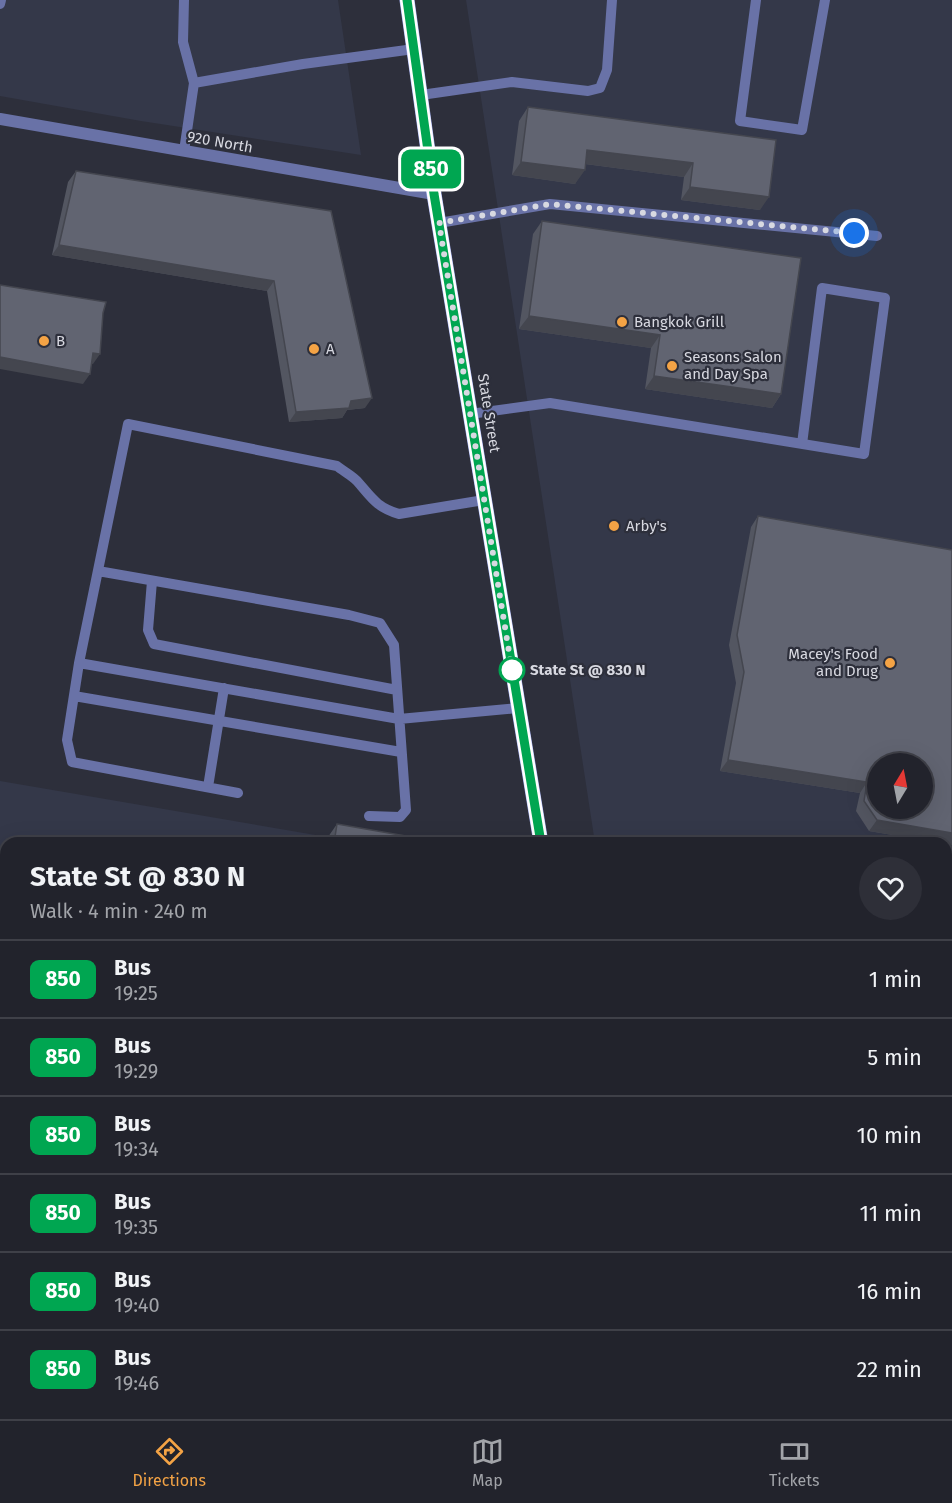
<!DOCTYPE html>
<html lang="en">
<head>
<meta charset="utf-8">
<style>
  body { margin:0; font-family:"Fira Sans",sans-serif; background:#2e2f38; color:#f1f3f6; height:100vh; display:flex; flex-direction:column; font-size:22px; white-space:nowrap }
  * { box-sizing:border-box; margin:0 }
  p { font-size:20px; color:#a2a4a9 }
  .icon { flex:none; width:33px; height:33px; fill:none; stroke:currentColor; stroke-width:2; stroke-linecap:round; stroke-linejoin:round }
  .map { position:relative; flex:1; overflow:hidden }
  .details { position:absolute; left:0px; top:837px; width:952px; height:582px; display:flex; flex-direction:column; background:#22232c; border-radius:18px 18px 0 0; box-shadow:0 6px 24px #0002,0 0 0 2px #3f4048 }
  .details>* { flex:none }
  .badge { padding:0 12px; border-radius:9px; font-size:21px; line-height:39px }
  .needle { width:39px; rotate:10deg }
  .fabs { position:absolute; left:867px; top:753px; display:grid; gap:12px }
  .fabs a { display:grid; place-items:center; width:66px; height:66px; border-radius:50%; background:#22232c; box-shadow:0 6px 24px #0002,0 0 0 2px #3f4048; font-size:30px }
  .you { position:absolute; width:30px; height:30px; margin:-15px; border:4px solid #fff; border-radius:50%; background:#1a73e8; box-shadow:0 0 0 9px #1a73e833 }
  .map>.badge { position:absolute; translate:-50% -50%; box-shadow:0 0 0 3px #fff }
  .round { display:grid; place-items:center; flex:none; width:63px; height:63px; border-radius:32px; background:#2e2f38 }
  .head { display:flex; align-items:center; justify-content:space-between; height:102px; padding:0 30px }
  h1 { font-size:28px; font-weight:700; line-height:45px }
  ul { padding:0; list-style:none }
  li { display:flex; align-items:center; gap:18px; height:78px; padding:0 30px; border-top:2px solid #3f4048 }
  li div { flex:1 }
  li b { display:block; font-size:22px }
  li em { font-style:normal }
  li .badge { min-width:66px; font-weight:700; text-align:center }
  .menu { display:flex; justify-content:space-around; align-items:center; height:84px; border-top:2px solid #3f4048; background:#22232c; font-size:16px; color:#a2a4a9 }
  .menu a { display:grid; justify-items:center; gap:3px }
  .menu .selected { color:#f4a345 }
  .map>svg:first-child { display:block }
  .built { fill:#343849; fill-rule:evenodd }
  .lines { fill:none; stroke-linecap:round; stroke-linejoin:round }
  .lane { stroke:#6972a7; stroke-width:10 }
  .street { stroke:#6972a7; stroke-width:12 }
  .primary { stroke:#abb7f8; stroke-width:15 }
  .highway { stroke:#d0d6f0; stroke-width:18 }
  .wall { fill:#535661 }
  .shaded-wall { fill:#44464f }
  .building { fill:#616471; stroke:#44464f; stroke-width:1.5; fill-rule:evenodd }
  .line-casing { stroke:#fff; stroke-width:14 }
  .line { stroke:#00a651; stroke-width:9 }
  .walk { stroke:#d8d9e1; stroke-width:6; stroke-dasharray:0 10.8 }
  .poi-dot { fill:#f4a345; stroke:#2d2f3b; stroke-width:2 }
  .stop-dot { fill:#fff; stroke:#00a651; stroke-width:3 }
  .labels { text-anchor:middle; stroke-width:4.5; stroke-linejoin:round; paint-order:stroke }
  .street-label { font-size:15px; fill:#d8d9e1; stroke:#2d2f3b }
  .poi-label { font-size:15px; fill:#d8d9e1; stroke:#2d2f3b; text-anchor:start }
  .stop-label { font-size:15px; font-weight:bold; fill:#d8d9e1; stroke:#2d2f3b; text-anchor:start }
</style>
</head>
<body>
<div class="map">
<svg width="952" height="1419" viewBox="0 0 952 1419">
  <rect width="100%" height="100%" fill="#2d2f3b"/>
  <path class="built" d="M0,0H338L361,155L141,121L0,96Z
    M466,0H952V1191L946,1190V843H595ZM878,764H922V808H878Z
    M0,781L362,843H6V1020L0,1018Z
    M0,1165L6,1166V1413H555L556,1419H0Z
    M947,1344H952V1419H691L690,1413H946Z"/>
  <g class="lines">
    <path class="lane" d="M184,0L183,42L194,83
      M756,0L740,121L802,130L825,0
      M0,4L1,0
      M421,95L512,82L588,91L600,88L607,70L612,0
      M184,151L194,83L303,64L414,49
      M439,223L550,204L877,236
      M470,414L550,403L864,454L885,298L822,288L802,444
      M484,500L399,514C376,507 372,498 357,481C351,475 343,471 337,466L128,424L79,663L399,719L518,708
      M98,571L349,615L380,623L394,645L406,810L400,817L369,816
      M152,581L148,630L154,644L397,690
      M79,663L67,740L72,762L238,793
      M74,696L401,752
      M208,787L224,688
      M0,1003L6,1005
      M946,1388L952,1389
      M670,1413L713,1419
      M759,1419L760,1413"/>
    <path class="street" d="M0,119L434,194
      M254,1413L255,1419"/>
    <path class="primary" d="M407,0L434,194L541,843
      M588,1413L589,1419
      M640,1419V1413"/>
    <path class="highway" d="M0,1063L6,1064
      M0,1119L6,1120
      M946,1250L952,1251
      M946,1293L952,1294"/>
  </g>
  <path class="wall" d="M528,107L776,140L760,210L681,200L684,177L585,164L575,184L512,175L519,121Z
    M76,171L331,211L365,408L347,410L342,418L289,422L267,291L52,255L68,182Z
    M542,221L781,394L772,408L645,389L651,348L519,329L533,234Z
    M758,516L952,550V845L869,831L856,811L860,793L720,771L736,683L729,645L751,527Z
    M337,824L446,843H327L328,837Z
    M795,1413H864L895,1419H794Z"/>
  <path class="shaded-wall" d="M587,150L693,163L684,177L578,163Z
    M521,162L585,170L575,184L512,175Z
    M690,187L769,197L760,210L681,200Z
    M59,245L274,281L267,291L52,255Z
    M529,316L660,335L651,348L519,329Z
    M93,353L100,354L93,364L86,363Z
    M0,357L90,374L83,384L0,369Z
    M654,376L781,394L772,408L645,389Z
    M372,398L365,408L347,410L342,418L289,422L296,412L351,401Z
    M728,760L867,782L860,793L720,771Z
    M877,820L952,833V845L946,844V843H940L869,831Z
    M0,979L6,980V988L4,990H0Z
    M75,1413H99L97,1417Z"/>
  <path class="building" d="M528,107L776,140L769,197L690,187L693,163L587,150L585,170L521,162Z
    M76,171L331,211L372,398L351,401L349,408L296,412L274,281L59,245Z
    M542,221L801,258L781,394L654,376L660,335L529,316Z
    M0,285L106,302L103,313L100,354L93,353L90,374L0,357Z
    M758,516L952,550V833L877,820L864,801L867,782L728,760L744,672L737,635ZM878,764H922V808H878Z
    M337,824L446,843H334Z
    M0,899L6,900V980L0,979Z
    M802,1413H864L895,1419H801Z"/>
  <g class="lines">
    <g class="line-casing">
      <path id="line" d="M407,0L434,194L541,843"/>
    </g>
    <use href="#line" class="line"/>
    <path class="walk" d="M512,670L439,223L550,204L854,233"/>
  </g>
  <g class="poi-dot">
    <circle cx="622" cy="322" r="6"/>
    <circle cx="44" cy="341" r="6"/>
    <circle cx="314" cy="349" r="6"/>
    <circle cx="672" cy="366" r="6"/>
    <circle cx="614" cy="526" r="6"/>
    <circle cx="890" cy="663" r="6"/>
  </g>
  <circle class="stop-dot" cx="512" cy="670" r="12"/>
  <g class="labels">
    <g class="street-label">
      <text transform="translate(220 142) rotate(10)" y="5">920 North</text>
      <text transform="translate(489 413) rotate(81)" y="5">State Street</text>
    </g>
    <g class="poi-label">
      <text x="634" y="327">Bangkok Grill</text>
      <text x="56" y="346">B</text>
      <text x="326" y="354">A</text>
      <text x="684" y="362">Seasons Salon<tspan x="684" dy="17">and Day Spa</tspan></text>
      <text x="626" y="531">Arby's</text>
      <text x="878" y="659" text-anchor="end">Macey's Food<tspan x="878" dy="17">and Drug</tspan></text>
    </g>
    <g class="stop-label">
      <text x="530" y="675">State St @ 830 N</text>
    </g>
  </g>
</svg>
<div class="fabs">
<a><svg class="needle" viewBox="-14 -14 28 28"><path d="M0-13l5 13h-10z" fill="#e53935"/><path d="M0 13l5-13h-10z" fill="#a2a4a9"/></svg></a>
</div>
<div class="you" style="left:854px;top:233px"></div>
<b class="badge" style="left:431px;top:169px;background:#00a651;color:#fff">850</b>
<section class="details">
<div class="head"><div><h1>State St @ 830 N</h1><p>Walk · 4 min · 240 m</p></div><a class="round"><svg class="icon" aria-label="heart" viewBox="0 0 24 24"><path d="M12 20l-8-8c-3-5 5-10 8-4 3-6 11-1 8 4z"/></svg></a></div>
<ul>
<li><span class="badge" style="background:#00a651;color:#fff">850</span><div><b>Bus</b><p>19:25</p></div><em>1 min</em></li>
<li><span class="badge" style="background:#00a651;color:#fff">850</span><div><b>Bus</b><p>19:29</p></div><em>5 min</em></li>
<li><span class="badge" style="background:#00a651;color:#fff">850</span><div><b>Bus</b><p>19:34</p></div><em>10 min</em></li>
<li><span class="badge" style="background:#00a651;color:#fff">850</span><div><b>Bus</b><p>19:35</p></div><em>11 min</em></li>
<li><span class="badge" style="background:#00a651;color:#fff">850</span><div><b>Bus</b><p>19:40</p></div><em>16 min</em></li>
<li><span class="badge" style="background:#00a651;color:#fff">850</span><div><b>Bus</b><p>19:46</p></div><em>22 min</em></li>
</ul>
</section>
</div>
<nav class="menu">
<a class="selected"><svg class="icon" aria-label="directions" viewBox="0 0 24 24"><path d="M12 3l9 9-9 9-9-9zM9 14v-3h6M13 9l2 2-2 2"/></svg>Directions</a>
<a><svg class="icon" aria-label="map" viewBox="0 0 24 24"><path d="M3 6l6-2 6 2 6-2v14l-6 2-6-2-6 2zM9 4v14M15 6v14"/></svg>Map</a>
<a><svg class="icon" aria-label="tickets" viewBox="0 0 24 24"><path d="M3 7h18v10H3zM15 7v10"/></svg>Tickets</a>
</nav>
</body>
</html>
